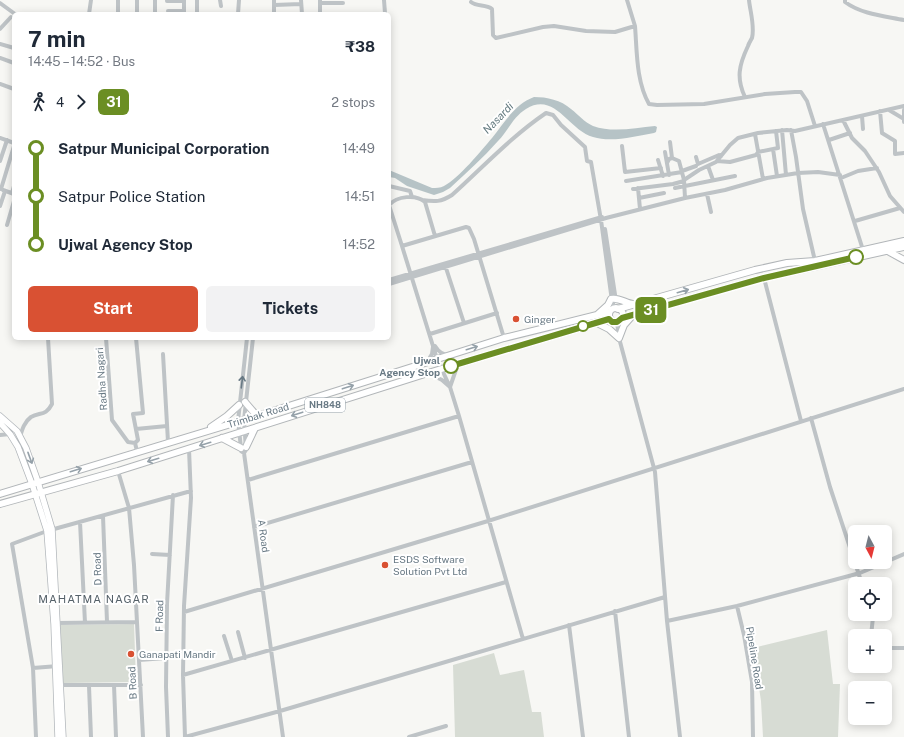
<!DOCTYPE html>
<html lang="en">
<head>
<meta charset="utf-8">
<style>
  body { margin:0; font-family:"Public Sans",sans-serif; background:#f2f2f3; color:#1f2937; height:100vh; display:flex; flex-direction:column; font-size:15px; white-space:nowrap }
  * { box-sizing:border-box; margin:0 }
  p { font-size:13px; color:#747a83 }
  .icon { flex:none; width:22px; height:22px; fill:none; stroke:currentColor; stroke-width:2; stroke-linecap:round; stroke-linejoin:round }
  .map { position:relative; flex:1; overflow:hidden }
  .details { position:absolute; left:12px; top:12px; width:379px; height:328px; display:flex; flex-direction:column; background:#fff; border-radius:6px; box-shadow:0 2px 10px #0003 }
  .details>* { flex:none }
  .badge { padding:0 8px; border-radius:6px; font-size:14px; line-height:26px }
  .needle { width:26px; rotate:173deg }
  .fabs { position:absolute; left:848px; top:525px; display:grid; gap:8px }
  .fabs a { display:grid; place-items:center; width:44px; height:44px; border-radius:6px; background:#fff; box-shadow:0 2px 10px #0003; font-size:20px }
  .map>.badge { position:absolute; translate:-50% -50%; box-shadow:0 0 0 2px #fff }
  .legs { display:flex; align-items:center; gap:6px; height:44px; padding:0 16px; font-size:13px }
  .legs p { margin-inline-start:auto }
  .headline { display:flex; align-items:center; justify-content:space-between; height:68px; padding:0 16px }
  h1 { font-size:22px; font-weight:700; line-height:30px }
  .action { display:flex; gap:8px; margin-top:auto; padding:8px 16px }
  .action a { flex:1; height:46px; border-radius:6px; background:#d95133; color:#fff; font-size:16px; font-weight:700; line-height:46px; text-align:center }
  .action a+a { background:#f2f2f3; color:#1f2937 }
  ul { padding:0 16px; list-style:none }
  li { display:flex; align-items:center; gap:14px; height:48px; font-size:15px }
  li i { display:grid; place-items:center; width:6px; height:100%; margin:0 5px; background:currentColor }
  li i::after { content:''; width:10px; height:10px; margin:-5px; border:3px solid; border-radius:50%; background:#fff }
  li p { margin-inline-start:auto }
  li:first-child i { background:linear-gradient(#0000 50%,currentColor 0) }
  li:last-child i { background:linear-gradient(currentColor 50%,#0000 0) }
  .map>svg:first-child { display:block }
  .green { fill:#d7dcd4 }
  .water { fill:#b6c3c6 }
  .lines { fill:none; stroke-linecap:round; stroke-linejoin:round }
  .major-casing { stroke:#b2b7bb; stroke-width:7 }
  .highway-casing { stroke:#b2b6b9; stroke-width:8 }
  .minor { stroke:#bec3c6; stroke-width:4 }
  .major { stroke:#fff; stroke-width:5.5 }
  .highway { stroke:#fff; stroke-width:6 }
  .oneway { stroke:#95a1a9 }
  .oneway2 { stroke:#687984 }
  .line-1-casing { stroke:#fff; stroke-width:9 }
  .line-1 { stroke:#6b8e23; stroke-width:6 }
  .stop-1-dot { fill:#fff; stroke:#6b8e23; stroke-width:2 }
  .poi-dot { fill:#d95133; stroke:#fff; stroke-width:1.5 }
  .labels { text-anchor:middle; stroke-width:4; stroke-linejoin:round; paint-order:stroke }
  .shield { fill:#fff; stroke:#95a1a9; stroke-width:1 }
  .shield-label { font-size:9px; font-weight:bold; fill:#687984 }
  .poi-label { font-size:10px; fill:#687984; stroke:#fff; text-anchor:start }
  .stop-label { font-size:10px; font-weight:bold; fill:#687984; stroke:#fff; text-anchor:end }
  .street-label { font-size:10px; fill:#687984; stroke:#fff }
  .water-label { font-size:11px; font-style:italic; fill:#637a7f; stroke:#fff }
  .neighbourhood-label { font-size:11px; letter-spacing:1px; fill:#556169; stroke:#fff }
</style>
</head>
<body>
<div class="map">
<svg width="904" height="737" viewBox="0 0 904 737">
  <rect width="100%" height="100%" fill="#f7f7f4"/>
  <path class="green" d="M134,624L136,682L63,683L60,625Z
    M827,630L833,684H840L838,737H763L761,701L753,648Z
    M494,653L500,675L524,670L532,712H541L544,737H455L453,665Z"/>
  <path class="water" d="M534,97C547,97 561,100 571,109C579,115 584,122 593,126C612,133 635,128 655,126L657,127L656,132L654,133C635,136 612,143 593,137C568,130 555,91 526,109C513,117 508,131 498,141C483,158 466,173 450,188L443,192L434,195L407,186L395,178L389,177V170L432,188C436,188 440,188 444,186C459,178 481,151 492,138C504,123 515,104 534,97Z"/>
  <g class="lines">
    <g class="major-casing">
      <path id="major" d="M0,416L17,431L26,448L38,482L52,529L63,737
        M0,423L10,434L18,447L32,484L47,531L54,624L58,737"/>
    </g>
    <g class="highway-casing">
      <path id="highway" d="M886,250L904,260
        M609 315a7 7 0 1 1 14 0a7 7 0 1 1-14 0Z
        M618,309L755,270L787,263L815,261L904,241
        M597,315L608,305L611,299C618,297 626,303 633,304
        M622,318L764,278L904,247
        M597,323L609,329L619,338L624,325L632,316
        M245,402L257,416
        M211,427L227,416L239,405
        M222,438L241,448
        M246,447L255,428
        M0,494L257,416L504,338L609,312
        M0,504L118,471L428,373L609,319"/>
    </g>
    <path class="minor" d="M118,0V14
      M137,0V14
      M155,0V14
      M184,0V14
      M220,0L221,6
      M301,0L302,14
      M320,0V14
      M384,0L385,13
      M627,0L635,26
      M845,0V2C861,14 884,16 904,20
      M167,1H184
      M471,2C477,7 486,4 492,9L493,35L496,38L543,27L554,26L586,31L615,32L635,26C637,51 636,81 649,104L657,105L704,104L765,94L795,92H801L807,101L815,126
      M0,3L15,14
      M320,3H343
      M274,5L301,4
      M168,11H184
      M89,14L91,0
      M197,14V0
      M238,14L239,0
      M274,14V0
      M0,29L11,17
      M0,44L14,48
      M0,58L14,63
      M0,84L14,89
      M745,97C736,78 739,65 748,46C749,43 751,40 752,38C755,26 750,11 749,0
      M889,110L904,119
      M904,110V122
      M880,111L882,133L895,141V154L904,153
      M862,116L863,129
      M843,120L852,138L865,151L879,172L890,196L904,212
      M823,124L863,250
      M782,130L786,175
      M791,130L796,157L803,209L815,261
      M755,134L763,179
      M0,138L14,143
      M829,140L850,133
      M622,146L625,172L661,168
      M773,149L777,176
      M665,152L669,175
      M696,157L698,164L719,155L721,156
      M672,158L679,161L684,180L685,198
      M658,160L663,176
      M0,161L7,140
      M717,161L730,162L756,155L758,152L778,148L776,131
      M667,163L669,159L672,158L670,142
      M708,166L713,180
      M682,171L696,166
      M841,178L858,171L877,168
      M684,180L699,170L716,162L730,145L738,138L758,133L787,130L795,131L904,106
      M626,181L682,172
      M389,186L410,191L412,197
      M638,188L640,209
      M675,188L735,176
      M1,189L14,146
      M633,189L673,184L684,181
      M3,190L14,194
      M12,193L14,186
      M707,194L711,212
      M639,198L664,193
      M422,200C435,202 441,202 452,195C483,167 512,136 546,113L553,115L561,125L585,147L587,161L591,162L601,220L612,301L615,309
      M0,206L5,191
      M855,221L900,208
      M7,225L14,201
      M605,229L616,301
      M402,246L389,205C397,196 416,194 425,202L435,236
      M445,265L464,323
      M764,278L801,421
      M389,280L602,217
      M389,284L606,218L685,198L725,190L767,178L798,173L818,172L840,175
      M617,322L619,338L655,472L667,621L680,737
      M430,334L497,313
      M106,338L112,420L128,442L135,443
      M136,338L143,413L133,414L138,440L135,443L137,451
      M253,338L244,420L246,450L244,453L283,737
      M504,338L474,239L469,228L466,227L402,246L437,359L450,387L459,416L523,639
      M435,346C438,351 442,355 449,355
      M163,354L168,442
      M427,362L432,354L433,347
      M428,373L442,380L450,387L458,364
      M811,418L830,487L862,584
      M136,429L167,426
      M0,435L10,434
      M20,437C22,430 24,422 31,417C40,412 46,416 52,404L48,338
      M244,453L241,451V448L238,421L247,338
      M118,471L129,508L134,565L143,737
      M248,480L459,416
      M103,516L107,622
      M80,522L85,623
      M254,527L472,462
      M152,554L170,555
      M737,606L744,635L752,682L753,737
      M615,611L629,737
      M184,612L488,521L904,389
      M667,621L737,606L860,573L904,554
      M58,623L137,622
      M569,625L583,737
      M238,632L245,658
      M224,636L232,661
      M871,636L873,617L872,614
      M885,648H904
      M139,660L166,658
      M33,668L58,666
      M183,675L506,582
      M59,685H141
      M114,685L116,737
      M89,686L91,737
      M36,737L33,668L12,544L47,531L191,491
      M168,737L166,687L167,604L173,495
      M185,737L280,711L665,597
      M185,737L183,675L184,606L191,498L189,449
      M409,737L446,726"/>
    <use href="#major" class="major"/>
    <use href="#highway" class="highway"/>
  </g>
  <defs><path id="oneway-shaft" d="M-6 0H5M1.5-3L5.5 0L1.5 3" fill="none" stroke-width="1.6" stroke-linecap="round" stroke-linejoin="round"/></defs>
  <g class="oneway">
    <use href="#oneway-shaft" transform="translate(683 291) rotate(-16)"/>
    <use href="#oneway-shaft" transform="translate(472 348) rotate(-17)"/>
    <use href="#oneway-shaft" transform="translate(348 387) rotate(-18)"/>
    <use href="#oneway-shaft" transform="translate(297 414) rotate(162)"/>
    <use href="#oneway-shaft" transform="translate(205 444) rotate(163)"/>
    <use href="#oneway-shaft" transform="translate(30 458) rotate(70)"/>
    <use href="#oneway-shaft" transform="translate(153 460) rotate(163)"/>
    <use href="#oneway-shaft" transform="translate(76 470) rotate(-17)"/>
  </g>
  <use class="oneway2" href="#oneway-shaft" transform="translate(242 382) rotate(-83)"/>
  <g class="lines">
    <g class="line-1-casing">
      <path id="line-1" d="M451,366L609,319L612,322H617L622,318L764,278L856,257"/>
    </g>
    <use href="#line-1" class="line-1"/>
  </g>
  <g class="stop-1-dot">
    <circle cx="856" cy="257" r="7"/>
    <circle cx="583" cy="326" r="5"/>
    <circle cx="451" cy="366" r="7"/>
  </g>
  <g class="poi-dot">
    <circle cx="516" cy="319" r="4"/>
    <circle cx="385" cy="565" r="4"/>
    <circle cx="131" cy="654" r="4"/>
  </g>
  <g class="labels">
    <rect class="shield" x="305" y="398" width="40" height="14" rx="3"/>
    <g class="shield-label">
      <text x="325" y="408">NH848</text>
    </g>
    <g class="poi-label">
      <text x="524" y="323">Ginger</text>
      <text x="393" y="563">ESDS Software<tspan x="393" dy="12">Solution Pvt Ltd</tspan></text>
      <text x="139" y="658">Ganapati Mandir</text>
    </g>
    <g class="stop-label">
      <text x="440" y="364">Ujwal<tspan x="440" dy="12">Agency Stop</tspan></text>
    </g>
    <g class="street-label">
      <text transform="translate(101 379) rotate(-94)" y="4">Radha Nagari</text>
      <text transform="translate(258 415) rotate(-17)" y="4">Trimbak Road</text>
      <text transform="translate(264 536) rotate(82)" y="4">A Road</text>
      <text transform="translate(97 569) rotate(-92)" y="4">D Road</text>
      <text transform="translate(159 616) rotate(-89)" y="4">F Road</text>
      <text transform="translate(755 658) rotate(81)" y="4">Pipeline Road</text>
      <text transform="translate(132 683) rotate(-93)" y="4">B Road</text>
    </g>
    <g class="water-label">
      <text transform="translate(498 118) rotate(-46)" y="4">Nasardi</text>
    </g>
    <g class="neighbourhood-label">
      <text x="94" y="603">MAHATMA NAGAR</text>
    </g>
  </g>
</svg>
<div class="fabs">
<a><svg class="needle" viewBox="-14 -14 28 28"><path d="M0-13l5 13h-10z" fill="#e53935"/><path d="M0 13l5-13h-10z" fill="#747a83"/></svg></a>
<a><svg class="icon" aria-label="locate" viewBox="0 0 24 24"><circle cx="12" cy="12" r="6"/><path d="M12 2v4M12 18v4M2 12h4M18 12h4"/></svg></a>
<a>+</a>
<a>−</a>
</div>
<b class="badge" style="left:651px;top:310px;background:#6b8e23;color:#fff">31</b>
<section class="details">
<div class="headline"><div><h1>7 min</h1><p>14:45 – 14:52 · Bus</p></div><b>₹38</b></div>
<div class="legs"><svg class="icon" aria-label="walk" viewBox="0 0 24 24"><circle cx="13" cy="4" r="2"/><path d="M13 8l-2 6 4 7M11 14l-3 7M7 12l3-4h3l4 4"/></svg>4<svg class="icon" aria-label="forward" viewBox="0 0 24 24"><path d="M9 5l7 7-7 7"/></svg><b class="badge" style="background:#6b8e23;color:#fff">31</b><p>2 stops</p></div>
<ul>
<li><i style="color:#6b8e23"></i><b>Satpur Municipal Corporation</b><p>14:49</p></li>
<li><i style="color:#6b8e23"></i><span>Satpur Police Station</span><p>14:51</p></li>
<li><i style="color:#6b8e23"></i><b>Ujwal Agency Stop</b><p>14:52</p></li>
</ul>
<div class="action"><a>Start</a><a>Tickets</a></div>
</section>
</div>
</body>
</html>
